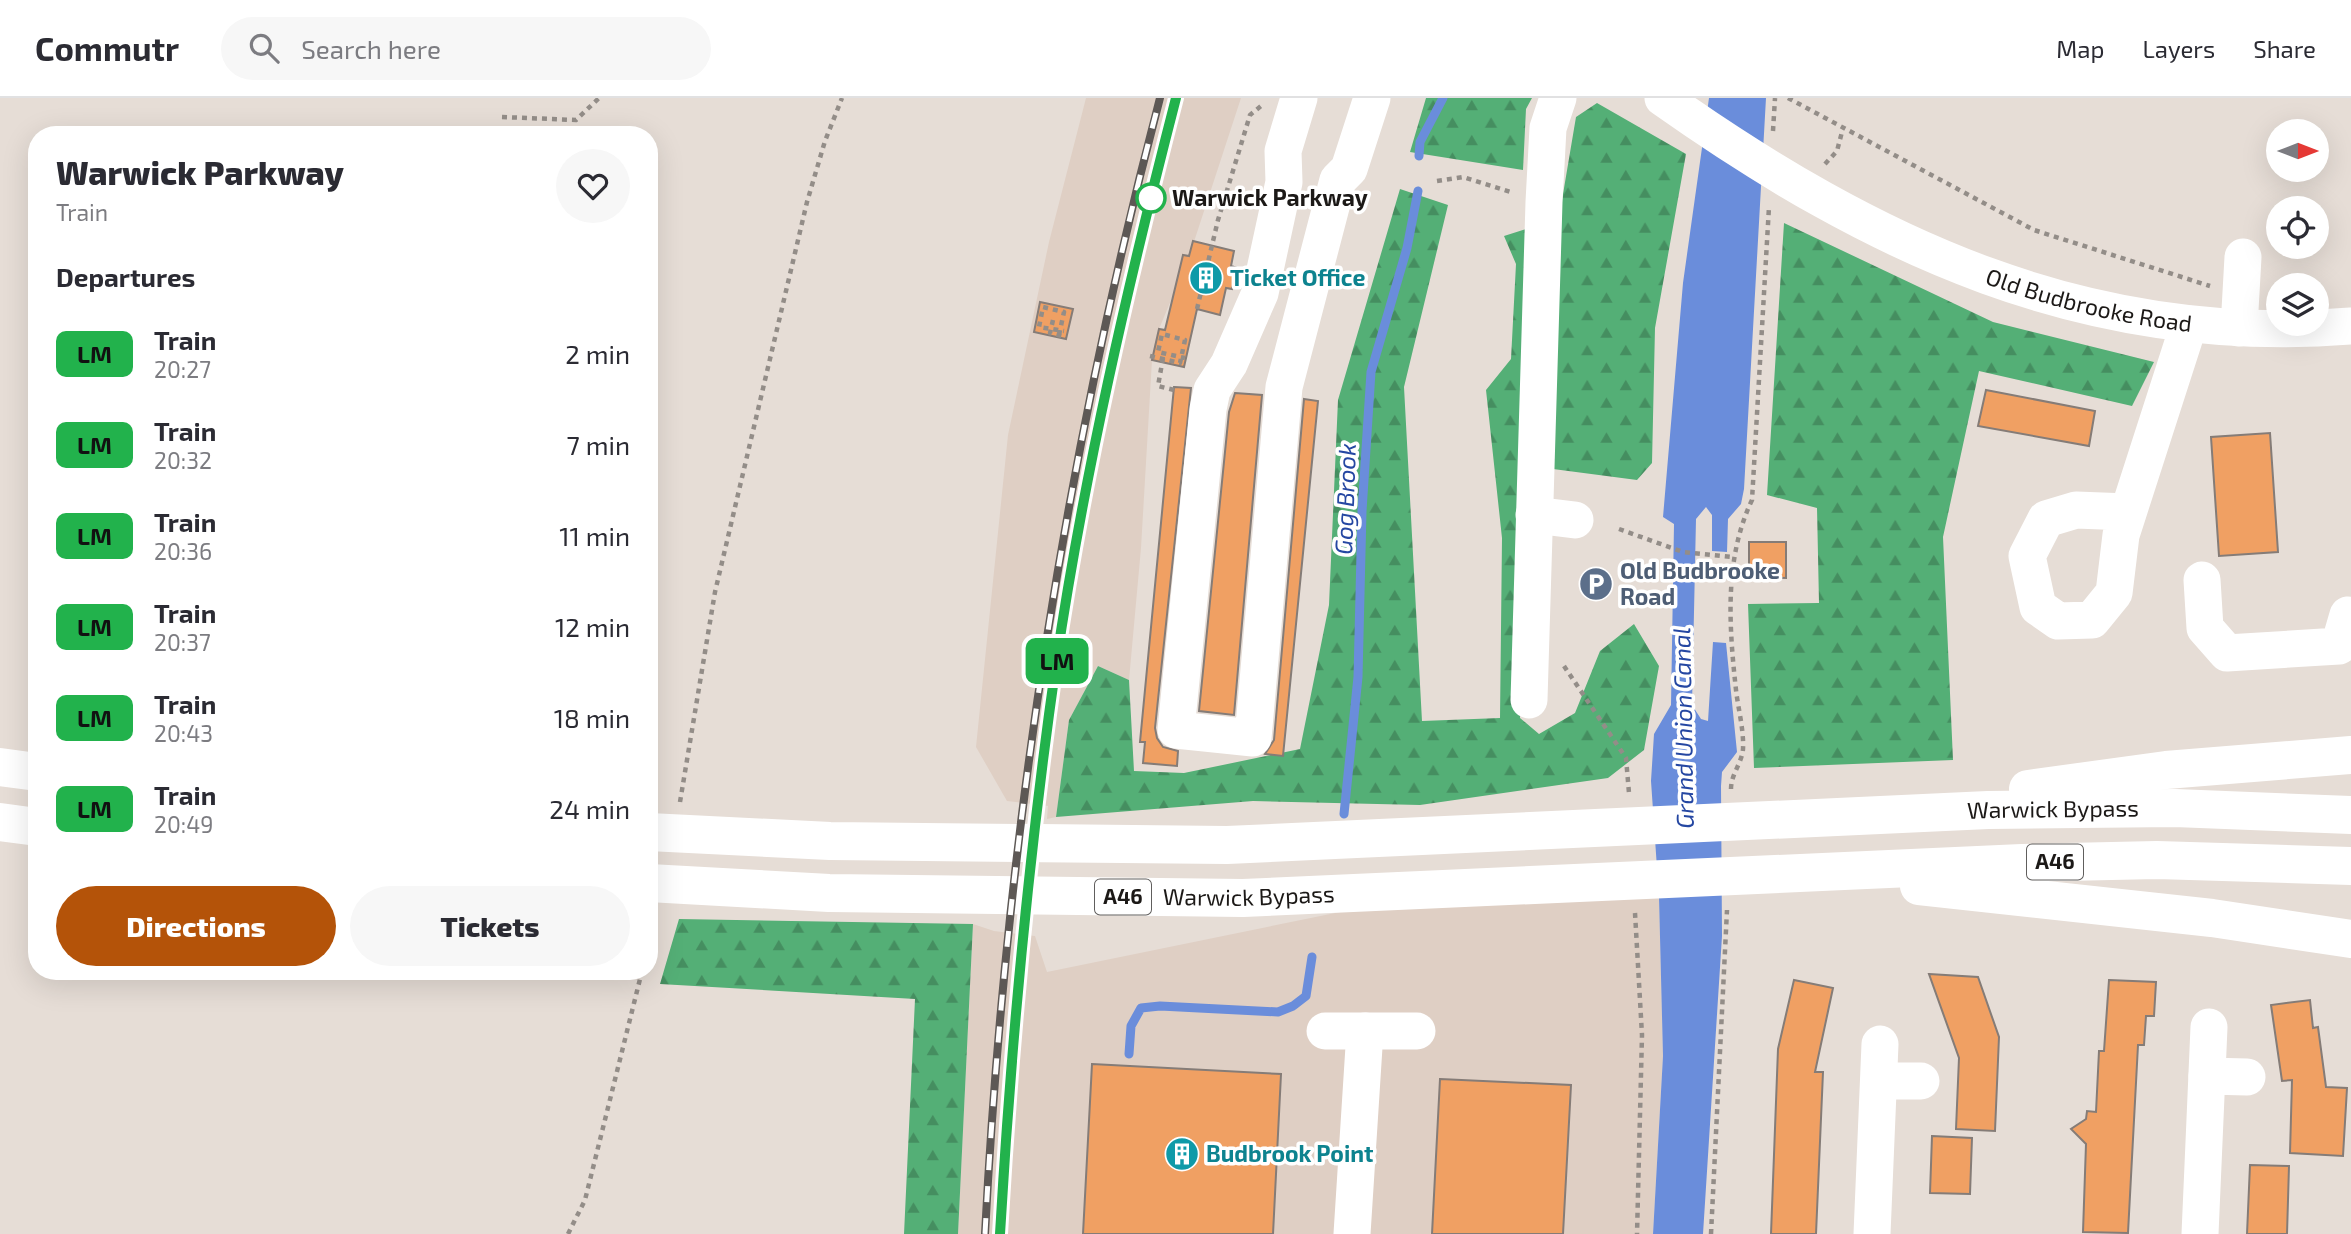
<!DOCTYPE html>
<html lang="en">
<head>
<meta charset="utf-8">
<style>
  body { margin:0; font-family:"Exo 2",sans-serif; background:#f7f7f7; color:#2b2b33; height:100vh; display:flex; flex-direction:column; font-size:26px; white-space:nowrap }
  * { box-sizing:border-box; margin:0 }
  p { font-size:23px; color:#7c7c81 }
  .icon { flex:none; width:38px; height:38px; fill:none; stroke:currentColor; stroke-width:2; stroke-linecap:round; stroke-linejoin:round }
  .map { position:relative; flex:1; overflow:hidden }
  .side { position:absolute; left:28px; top:28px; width:630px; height:854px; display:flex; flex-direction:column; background:#fff; border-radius:28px; box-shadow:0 7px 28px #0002 }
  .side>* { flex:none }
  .badge { padding:0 14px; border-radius:10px; font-size:24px; line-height:46px }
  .needle { width:46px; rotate:90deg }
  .buttons { position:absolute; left:2266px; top:21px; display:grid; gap:14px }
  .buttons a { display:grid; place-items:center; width:63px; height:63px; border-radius:50%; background:#fff; box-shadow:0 7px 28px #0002; font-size:35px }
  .map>.badge { position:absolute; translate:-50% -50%; box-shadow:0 0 0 4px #fff }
  h2 { padding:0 28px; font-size:26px; line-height:63px }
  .round { display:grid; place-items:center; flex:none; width:74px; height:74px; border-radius:37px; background:#f7f7f7 }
  .overview { display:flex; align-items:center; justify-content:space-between; height:119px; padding:0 28px }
  h1 { font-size:33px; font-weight:800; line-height:52px }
  .cta { display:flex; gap:14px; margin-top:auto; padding:14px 28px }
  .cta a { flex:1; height:80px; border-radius:42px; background:#b45309; color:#fff; font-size:28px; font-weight:800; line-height:80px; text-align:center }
  .cta a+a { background:#f7f7f7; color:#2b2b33 }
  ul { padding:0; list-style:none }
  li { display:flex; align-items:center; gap:21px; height:91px; padding:0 28px }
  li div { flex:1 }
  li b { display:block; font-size:26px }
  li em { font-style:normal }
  li .badge { min-width:77px; font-weight:700; text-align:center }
  header { display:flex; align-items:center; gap:42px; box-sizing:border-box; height:98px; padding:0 35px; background:#fff; border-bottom:2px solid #e1e1e2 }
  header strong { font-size:33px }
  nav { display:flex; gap:38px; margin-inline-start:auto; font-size:24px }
  .search { width:490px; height:63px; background:#f7f7f7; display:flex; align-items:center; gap:18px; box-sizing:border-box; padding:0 24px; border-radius:38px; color:#7c7c81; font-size:26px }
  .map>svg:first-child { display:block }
  .built { fill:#dfcfc4 }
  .forest { fill:url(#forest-firs) }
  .water { fill:#6a8ddb }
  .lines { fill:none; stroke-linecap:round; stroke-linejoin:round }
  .stream { stroke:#6a8ddb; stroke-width:9 }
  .building { fill:#f0a063; stroke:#857c77; stroke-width:2 }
  .path { stroke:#938d88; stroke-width:4.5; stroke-dasharray:5 5; stroke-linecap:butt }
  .minor { stroke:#fff; stroke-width:37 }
  .highway { stroke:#fff; stroke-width:38 }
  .rail-casing { stroke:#5d5855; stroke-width:8 }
  .rail { stroke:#fff; stroke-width:5; stroke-dasharray:16; stroke-linecap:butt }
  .line-casing { stroke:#fff; stroke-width:16 }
  .line { stroke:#22b24c; stroke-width:10 }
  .stop-dot { fill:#fff; stroke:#22b24c; stroke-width:3.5 }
  .labels { text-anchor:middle; stroke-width:7; stroke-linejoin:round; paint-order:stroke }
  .shield { fill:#fff; stroke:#605e5d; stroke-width:2 }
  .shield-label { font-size:21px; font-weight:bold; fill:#1c1917 }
  .stop-label { font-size:23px; font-weight:bold; fill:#1c1917; stroke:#fff; text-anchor:start }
  .culture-label { font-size:23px; font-weight:bold; fill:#0d838f; stroke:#fff; text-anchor:start }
  .street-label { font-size:23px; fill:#1c1917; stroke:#fff }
  .service-label { font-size:23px; font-weight:bold; fill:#4e5e75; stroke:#fff; text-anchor:start }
  .water-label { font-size:24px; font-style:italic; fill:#2547a2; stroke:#fff }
</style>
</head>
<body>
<header>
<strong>Commutr</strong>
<div class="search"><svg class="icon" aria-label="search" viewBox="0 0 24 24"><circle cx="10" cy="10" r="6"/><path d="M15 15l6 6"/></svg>Search here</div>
<nav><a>Map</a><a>Layers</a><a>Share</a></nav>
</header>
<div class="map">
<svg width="2351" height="1136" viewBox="0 0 2351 1136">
  <defs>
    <pattern id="forest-firs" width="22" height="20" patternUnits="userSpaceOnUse" patternTransform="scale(1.75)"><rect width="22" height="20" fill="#54af76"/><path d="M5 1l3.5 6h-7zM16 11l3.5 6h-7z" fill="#458e60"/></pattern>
  </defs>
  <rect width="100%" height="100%" fill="#e6ddd6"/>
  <path class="built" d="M1086,0H1241L1189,159L1159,231L1152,262L1141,450L1129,582L1098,568L1069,622L1056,719L1047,721L1048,708L1007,703L976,649L1008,337L1049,144Z
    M1659,799L1663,958L1653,1136H958L973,826L994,833L1035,838L1047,874L1350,812Z"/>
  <path class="forest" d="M1426,0H1532L1526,11L1523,72L1410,54Z
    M1597,5L1686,56L1655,230L1652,365L1637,382L1553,371L1562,102L1576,19Z
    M1400,91L1448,107L1404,289L1422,623L1500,620L1502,440L1486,292L1511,261L1516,166L1504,138L1526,131L1537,177L1520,620L1539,636L1575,615L1600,553L1634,526L1659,568L1644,652L1608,680L1420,707L1253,703L1056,719L1069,622L1098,568L1129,582L1134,673L1184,675L1300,651L1329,507L1338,302Z
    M1784,125L1993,224L2154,264L2132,308L1979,273L1943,439L1953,662L1754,670L1748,506L1819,505L1817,410L1767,397Z
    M679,821L973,826L958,1136H904L915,901L660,886Z"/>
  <path class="water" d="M1709,0H1766L1744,391L1741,406L1728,421L1727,454L1712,453V417L1706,409L1696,421L1692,607L1701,621L1708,623L1713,544L1726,545L1737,654L1722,674L1721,688L1722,838L1703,1136H1653L1663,958L1659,799L1651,683L1654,636L1671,607L1674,426L1663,419L1683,185Z"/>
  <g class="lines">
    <path class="stream" d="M1419,58L1420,44L1443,0
      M1344,716L1358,579L1362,413L1371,274L1407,150L1418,93
      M1129,956L1131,928L1141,910L1160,908L1278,914L1293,908L1306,898L1312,859"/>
  </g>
  <path class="building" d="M1193,143L1234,153L1231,168L1237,170L1232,191L1226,190L1220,217L1197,211L1184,269L1152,262L1159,231L1165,232L1183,157L1189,158Z
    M1040,204L1073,211L1066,241L1034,234Z
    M1174,289L1191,290L1155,630L1157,640L1163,649L1178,653L1177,668L1143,665L1145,644H1140Z
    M1986,292L2095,313L2089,348L1978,328Z
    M1235,295L1262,297L1234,617L1199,613L1229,314Z
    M1304,301L1318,303L1283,658L1265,656L1274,642Z
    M2270,335L2278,454L2219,458L2211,339Z
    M1749,444H1786V480L1749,479Z
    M1929,876L1978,879L1999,939L1995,1033L1956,1031L1959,960Z
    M1794,882L1833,890L1815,974H1823L1816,1136H1771L1778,951Z
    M2109,882L2156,884L2154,918H2146L2144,947H2138L2128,1135L2083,1134L2086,1046L2071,1031L2086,1021L2087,1013L2096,1014L2099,953H2104Z
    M2310,902L2313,930L2318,929L2326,989L2347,990L2343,1058L2290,1055L2292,982L2282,983L2271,907Z
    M1092,966L1281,976L1273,1136H1083Z
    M1440,981L1571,987L1563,1136H1432Z
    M1932,1038L1972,1040L1970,1096L1930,1095Z
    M2250,1067L2289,1068L2287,1136H2247Z"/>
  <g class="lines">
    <path class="path" d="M1788,0L2034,132L2210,188
      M502,19L576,22L599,0
      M1773,33L1775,0
      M1825,66L1837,53L1843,30
      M1437,83L1463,79L1514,95
      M1197,211L1218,122L1250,17L1261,8
      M1053,222L1050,235L1066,239
      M1059,237L1064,214L1043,209L1039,229L1064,233
      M1150,258L1180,265L1185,242L1162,236L1158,254L1185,260
      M1163,260L1158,288L1174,292
      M1619,431L1683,454L1733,459
      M1564,568L1626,660L1629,695
      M1731,691C1731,676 1742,665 1743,651C1744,632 1738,610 1736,592C1729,528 1724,461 1752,402L1769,109
      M680,704L715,494L807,104L825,43L842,0
      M1635,815L1642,937L1637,1136
      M649,841L654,819
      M568,1136L585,1102L642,873
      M1711,1136L1727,812"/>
    <g class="minor">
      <path d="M1299,0L1283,53L1284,84L1260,195L1229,266L1212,292L1208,311L1176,632L1253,640L1284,289L1338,82L1349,71L1372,0"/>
      <path id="s1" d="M1663,0C1874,149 2087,249 2351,228"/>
      <path d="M2239,230L2243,159"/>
      <path d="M2128,414L2076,412L2046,421L2027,458L2038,509L2058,523L2092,522L2114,495L2121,437L2189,226"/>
      <path d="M1534,417L1575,422"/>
      <path d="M2202,482L2205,530L2227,555L2339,548L2348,517"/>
      <path d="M1529,602L1544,104L1548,30L1558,0"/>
      <path d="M1325,933H1417"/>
      <path d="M2207,978L2247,979"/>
      <path d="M1879,983H1921"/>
      <path d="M1352,1136L1365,933"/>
      <path d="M1872,1136L1880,946"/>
      <path d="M2200,1136L2209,929"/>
    </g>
    <g class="highway">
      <path d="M0,669L37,674"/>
      <path d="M2028,691L2166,672L2351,657"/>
      <path d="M0,724L37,729"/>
      <path id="s2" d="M649,734L830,743L1227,747L1988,712L2175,710L2351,717"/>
      <path id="s3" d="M649,785L829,795L1243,800L2022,765L2157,762L2351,768"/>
      <path d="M1919,788L2212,820L2351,841"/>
    </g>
    <g class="rail-casing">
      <path id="rail" d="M985,1136C1005,752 1062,372 1160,0
        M1000,1136C1011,944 1027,751 1057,560C1087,372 1129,185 1176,0"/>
    </g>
    <use href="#rail" class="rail"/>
  </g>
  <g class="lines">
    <g class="line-casing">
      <path id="line" d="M1000,1136C1011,945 1029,755 1056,566C1084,376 1128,186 1176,0"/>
    </g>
    <use href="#line" class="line"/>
  </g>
  <defs>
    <g id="building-disc" transform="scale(1.75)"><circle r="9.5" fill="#0f9aa8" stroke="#fff"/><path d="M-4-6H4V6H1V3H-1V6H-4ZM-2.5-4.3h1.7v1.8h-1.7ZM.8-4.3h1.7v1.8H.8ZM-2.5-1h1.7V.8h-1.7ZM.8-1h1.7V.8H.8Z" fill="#fff"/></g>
    <g id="parking-disc" transform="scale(1.75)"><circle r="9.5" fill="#5c6f8a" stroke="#fff"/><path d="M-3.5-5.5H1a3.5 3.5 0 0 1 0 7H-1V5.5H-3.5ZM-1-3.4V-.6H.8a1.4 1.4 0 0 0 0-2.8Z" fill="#fff"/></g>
  </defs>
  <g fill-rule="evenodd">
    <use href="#building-disc" x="1206" y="180"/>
    <use href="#parking-disc" x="1596" y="486"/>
    <use href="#building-disc" x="1182" y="1056"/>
  </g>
  <circle class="stop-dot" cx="1151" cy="100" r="14"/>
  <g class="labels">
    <g class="shield">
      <rect x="2027" y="746.5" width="56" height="35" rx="5"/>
      <rect x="1095" y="781.5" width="56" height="35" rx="5"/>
    </g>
    <g class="shield-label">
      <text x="2055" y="771">A46</text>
      <text x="1123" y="806">A46</text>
    </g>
    <g class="stop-label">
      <text x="1172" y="108">Warwick Parkway</text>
    </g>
    <g class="culture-label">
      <text x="1230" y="188">Ticket Office</text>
      <text x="1206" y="1064">Budbrook Point</text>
    </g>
    <g class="street-label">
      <text dy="8" stroke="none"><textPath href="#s1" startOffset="476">Old Budbrooke Road</textPath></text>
      <text dy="8" stroke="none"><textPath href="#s2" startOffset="1405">Warwick Bypass</textPath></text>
      <text dy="8" stroke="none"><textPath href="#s3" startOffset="600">Warwick Bypass</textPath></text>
    </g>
    <g class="service-label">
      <text x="1620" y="481">Old Budbrooke<tspan x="1620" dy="26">Road</tspan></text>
    </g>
    <g class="water-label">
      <text transform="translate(1346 401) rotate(-88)" y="8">Gog Brook</text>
      <text transform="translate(1684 630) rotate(-91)" y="8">Grand Union Canal</text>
    </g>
  </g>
</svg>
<div class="buttons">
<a><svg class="needle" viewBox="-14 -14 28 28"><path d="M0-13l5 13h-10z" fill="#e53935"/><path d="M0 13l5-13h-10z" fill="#7c7c81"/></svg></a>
<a><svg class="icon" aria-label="locate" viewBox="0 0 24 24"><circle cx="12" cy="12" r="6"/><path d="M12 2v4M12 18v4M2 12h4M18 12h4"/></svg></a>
<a><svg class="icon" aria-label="layers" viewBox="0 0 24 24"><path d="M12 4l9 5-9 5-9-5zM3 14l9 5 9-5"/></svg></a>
</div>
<b class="badge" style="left:1057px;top:563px;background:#22b24c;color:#111">LM</b>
<section class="side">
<div class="overview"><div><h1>Warwick Parkway</h1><p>Train</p></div><a class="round"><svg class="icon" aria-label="heart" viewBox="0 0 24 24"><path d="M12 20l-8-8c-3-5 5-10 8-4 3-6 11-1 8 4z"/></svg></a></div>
<h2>Departures</h2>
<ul>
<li><span class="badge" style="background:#22b24c;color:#111">LM</span><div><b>Train</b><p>20:27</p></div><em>2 min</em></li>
<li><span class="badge" style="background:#22b24c;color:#111">LM</span><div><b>Train</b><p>20:32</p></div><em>7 min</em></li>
<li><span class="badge" style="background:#22b24c;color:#111">LM</span><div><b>Train</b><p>20:36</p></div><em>11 min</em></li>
<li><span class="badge" style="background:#22b24c;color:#111">LM</span><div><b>Train</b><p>20:37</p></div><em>12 min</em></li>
<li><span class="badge" style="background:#22b24c;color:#111">LM</span><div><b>Train</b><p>20:43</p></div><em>18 min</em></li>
<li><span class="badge" style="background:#22b24c;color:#111">LM</span><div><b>Train</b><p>20:49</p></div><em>24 min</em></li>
</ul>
<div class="cta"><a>Directions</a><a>Tickets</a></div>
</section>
</div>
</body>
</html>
